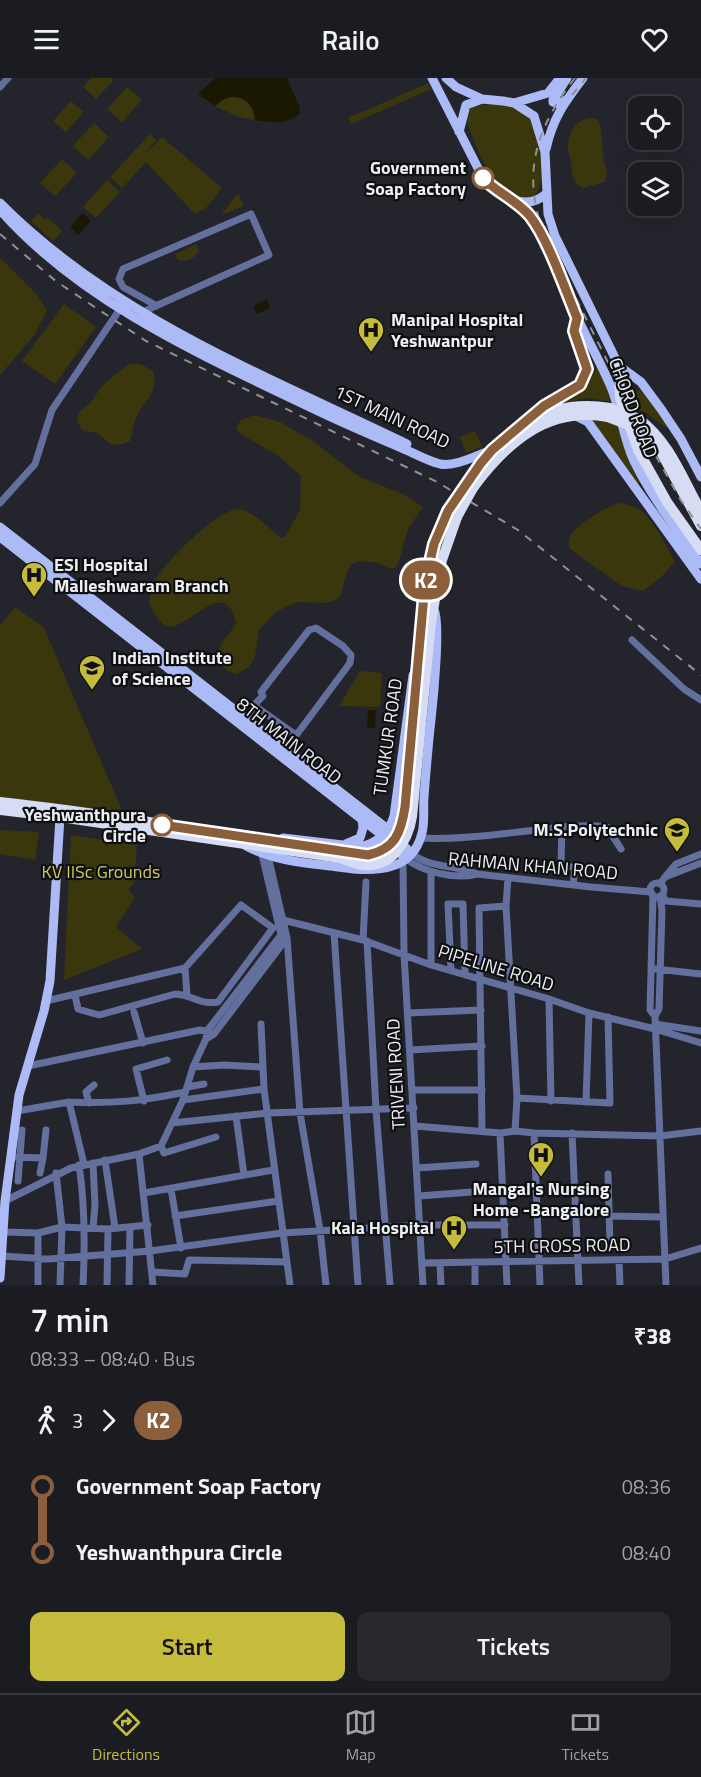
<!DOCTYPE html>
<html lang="en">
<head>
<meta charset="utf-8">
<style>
  body { margin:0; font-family:"Titillium Web",sans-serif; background:#28292e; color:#f1f3f6; height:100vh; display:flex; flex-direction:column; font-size:22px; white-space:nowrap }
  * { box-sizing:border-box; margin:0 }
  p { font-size:20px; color:#a0a1a5 }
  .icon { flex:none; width:33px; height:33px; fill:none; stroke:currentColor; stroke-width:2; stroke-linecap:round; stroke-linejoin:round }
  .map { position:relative; height:1207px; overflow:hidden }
  .sheet { display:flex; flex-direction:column; background:#1b1c21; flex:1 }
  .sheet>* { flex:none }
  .badge { padding:0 12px; border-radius:20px; font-size:21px; line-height:39px }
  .buttons { position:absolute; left:628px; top:18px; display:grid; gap:12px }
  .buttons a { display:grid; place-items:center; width:54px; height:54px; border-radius:12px; background:#1b1c21; box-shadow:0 6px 24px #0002,0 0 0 2px #393a3f; font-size:30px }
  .map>.badge { position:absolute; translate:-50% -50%; box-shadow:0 0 0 3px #fff }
  .legs { display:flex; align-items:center; gap:9px; height:66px; padding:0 30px; font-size:20px }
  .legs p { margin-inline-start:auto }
  .overview { display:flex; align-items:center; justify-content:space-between; height:102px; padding:0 30px }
  h1 { font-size:33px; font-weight:600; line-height:45px }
  .cta { display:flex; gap:12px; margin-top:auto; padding:12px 30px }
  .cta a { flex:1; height:69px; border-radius:12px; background:#c6bc3c; color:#111; font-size:24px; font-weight:600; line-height:69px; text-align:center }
  .cta a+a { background:#28292e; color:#f1f3f6 }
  ul { padding:0 30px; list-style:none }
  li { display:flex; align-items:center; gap:21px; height:66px; font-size:22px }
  li i { display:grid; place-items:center; width:9px; height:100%; margin:0 8px; background:currentColor }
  li i::after { content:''; width:15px; height:15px; margin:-8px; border:4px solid; border-radius:50%; background:#1b1c21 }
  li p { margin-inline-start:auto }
  li:first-child i { background:linear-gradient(#0000 50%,currentColor 0) }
  li:last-child i { background:linear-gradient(currentColor 50%,#0000 0) }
  header { display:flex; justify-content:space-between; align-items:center; height:78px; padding:0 30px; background:#1b1c21; font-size:27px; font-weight:600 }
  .menu { display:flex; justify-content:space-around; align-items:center; height:84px; border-top:2px solid #393a3f; background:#1b1c21; font-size:16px; color:#a0a1a5 }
  .menu a { display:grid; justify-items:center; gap:3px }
  .menu .selected { color:#c6bc3c }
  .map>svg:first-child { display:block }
  .green { fill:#3b370d }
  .water { fill:#1a1801 }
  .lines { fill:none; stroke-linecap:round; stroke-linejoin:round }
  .minor { stroke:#636f9d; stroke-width:7 }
  .major { stroke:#acbbf5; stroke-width:9 }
  .highway { stroke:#d5dcf3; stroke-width:10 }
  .rail { stroke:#909196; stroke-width:2; stroke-dasharray:8 8; stroke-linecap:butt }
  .highway-bridge { stroke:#d5dcf3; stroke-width:10 }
  .line-1-casing { stroke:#fff; stroke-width:14 }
  .line-1 { stroke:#8b5e3c; stroke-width:9 }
  .stop-1-dot { fill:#fff; stroke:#8b5e3c; stroke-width:3 }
  .labels { text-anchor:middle; stroke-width:4.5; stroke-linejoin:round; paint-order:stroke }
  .stop-label { font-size:18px; font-weight:bold; fill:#eeeff3; stroke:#0e0f11; text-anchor:end }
  .poi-label { font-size:18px; font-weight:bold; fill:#eeeff3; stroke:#0e0f11; text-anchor:start }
  .street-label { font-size:18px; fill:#eeeff3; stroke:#0e0f11 }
  .park-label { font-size:18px; fill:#d1c858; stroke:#0e0f11 }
</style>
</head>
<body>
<header><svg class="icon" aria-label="menu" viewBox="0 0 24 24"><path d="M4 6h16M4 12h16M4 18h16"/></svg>Railo<svg class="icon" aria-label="heart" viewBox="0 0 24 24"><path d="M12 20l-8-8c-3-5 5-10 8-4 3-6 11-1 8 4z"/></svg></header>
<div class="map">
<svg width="701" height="1207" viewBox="0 0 701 1207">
  <rect width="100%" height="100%" fill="#24252c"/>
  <path class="green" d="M91,0H112L114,2L96,21L83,9Z
    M429,5L431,11L351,46L348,40Z
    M127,9L142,22L122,44L107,31Z
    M228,19C243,17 254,26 255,42L239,39L215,28Z
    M71,23L84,34L66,54L53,43Z
    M494,26C506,27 519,29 528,38C541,50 547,99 538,113C535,119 528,121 523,120C490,114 473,63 465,36L474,28Z
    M595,40L599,44L601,52L603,78L607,96L604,104L583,110C572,104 573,98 571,86C571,81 569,77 568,72C568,54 576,39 595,40Z
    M94,45L109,59L88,82L73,68Z
    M150,56L156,62L141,79L162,59L222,110L206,130L195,136L146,84L122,110L110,99Z
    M62,81L77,95L55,118L40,105Z
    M107,102L120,114L96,140L83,129Z
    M238,115L244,128L221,137Z
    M38,136L45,142L47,139L62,153L53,163L31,143Z
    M196,166L199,173C194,181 187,184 178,182L175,176Z
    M0,180L37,217L47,233L35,256L0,297Z
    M64,226L96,249L55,306L22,283Z
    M128,286H140L153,293C160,316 143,322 136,340C133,347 132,356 130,363L123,366L112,367L98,355L83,353L77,344L79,334L90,325L103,307Z
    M598,286L612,324L587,320L562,325C578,314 592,305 598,286Z
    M642,312L670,348L665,349L646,335L626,327L629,316L634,313Z
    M255,337L280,344L316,365L358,398L405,417L423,429L408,451L399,483L396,489L389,491L380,485L358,483L351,487L346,496L341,516L336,522L325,525L298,524L277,533L259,552L255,579L249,589L237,596L229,594L217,583L221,566L236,546C226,493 186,556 166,548C158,544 153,533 149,525C151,518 151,509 155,503C165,484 218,431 239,431C250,431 272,453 281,460L285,459L300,432L301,398L277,377L239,355L236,349L241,342Z
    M588,341L620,346L642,403L636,407Z
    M475,353L482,369L466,375L460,359Z
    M620,425C626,427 634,428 639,431C650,438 670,472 675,484L661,499L643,513L622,508L570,471C569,468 568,465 569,461C571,450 608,427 620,425Z
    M15,529L44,550L124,737L0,719V548Z
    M360,593L382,595L380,629L339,628Z
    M0,752L39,754L35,782L0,776Z
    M71,757L137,767L135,791L145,792L128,812L135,819L116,849L142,871L64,902Z"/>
  <path class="water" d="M215,0H287L299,28L300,35C287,47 271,45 255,42C254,19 230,11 215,28L198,16Z
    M83,135L91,143L78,157L70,149Z
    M267,221L270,230L257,236L253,228Z
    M368,632H376L375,650H367Z"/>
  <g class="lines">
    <path class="minor" d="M0,9L8,0
      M142,235L149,231L269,177L251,136L123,191L119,201L123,209L157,228
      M0,425L35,386L52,332L122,228
      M632,562L684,611L701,622
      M258,630L296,657
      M248,642L258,630L255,626L263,618L261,614L309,552L316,550L343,568L351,577L350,585L286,671
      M562,749L561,786L575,790L573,807
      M420,760C460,762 498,756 537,752C560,749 584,746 607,749L621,771
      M411,775C430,791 455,786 477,796
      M406,781C424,794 455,802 477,796L591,809L651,814
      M403,783L404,876L423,1207
      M431,794V887
      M665,799L676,786L701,776
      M508,800L506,828L517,1020L515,1053
      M650 812a7 7 0 1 1 14 0a7 7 0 1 1-14 0Z
      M660,806L665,799L701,785
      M653,817L650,932L655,938
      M662,817L666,823L701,826
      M660,818L662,833L659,931L655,938L666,1207
      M283,842L363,862L431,887L549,921L589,935L655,951L701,965
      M334,855L358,1207
      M281,857L287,860L300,1035L320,1152L326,1207
      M363,862L366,804
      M367,863L376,1032L390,1207
      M185,890L187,917
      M656,891L701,896
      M451,892L448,826H463L465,896
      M549,921L551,1023
      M46,923L185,890L241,827L273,850L218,924C199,927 194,917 175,916L99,937L78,931L75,917
      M134,934L143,965
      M408,935L481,932
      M261,946L264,1011L290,1207
      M655,946L701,953
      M206,961L214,956L287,860L268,778
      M410,972L482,968
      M28,988L200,952L209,954
      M193,989L224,987L261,989
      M187,1009L204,1006
      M412,1012H482
      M517,1020L610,1025L608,939
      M183,1022L264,1011
      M144,1023L136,991L167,982
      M69,1024C113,1026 142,1023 185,1014
      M586,1024L589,935
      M89,1025L86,1014L94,1007
      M17,1033L69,1024L84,1086
      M236,1038L244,1097
      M172,1045L268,1035L414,1030
      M415,1048L500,1055L515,1053L534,1055L660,1058L701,1053
      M482,1052L479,830L506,828
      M500,1055L507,1207
      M534,1055L540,1207
      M572,1055L579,1207
      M161,1068L164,1075L216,1059
      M139,1076L153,1207
      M11,1079L43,1080L46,1052
      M105,1082L115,1150
      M93,1085L95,1127L93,1150
      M79,1087C85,1126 85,1167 83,1207
      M417,1090L476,1086
      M40,1095L43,1080
      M56,1095L62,1149L60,1207
      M608,1096L610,1167
      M18,1103L22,1052
      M171,1111L181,1170
      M144,1115L273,1092
      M419,1118L485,1113
      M5,1123L71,1090L139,1076L161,1068L183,1022L193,989L206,961L207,953L281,857L262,777
      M175,1138L278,1123
      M609,1138L663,1139
      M4,1154L38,1155L62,1149L108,1151L148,1147
      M2,1178L49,1181L150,1173L282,1155L421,1147H505
      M619,1182L620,1207
      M475,1184V1207
      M422,1185L665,1181L701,1170
      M440,1185L441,1207
      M152,1194L185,1196L189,1182L287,1184
      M38,1207V1155
      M107,1207L108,1151
      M129,1207L130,1149"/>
    <path class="major" d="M432,0L483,100C500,118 526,135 547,115
      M446,0L456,9L482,21
      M566,22L558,26L553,24V22L567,0
      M514,25L548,15L560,0
      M459,54L466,27L482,21L503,23L514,25L534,38L545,74L548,136L555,158L619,288L641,304L661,331L681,361L701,399
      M546,71C553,40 564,25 583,0
      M507,120C544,140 560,202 577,239C588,263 601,285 611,309C621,333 623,360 634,383C652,420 678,453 701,486
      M0,125C113,239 265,297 407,366
      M0,132C84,227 206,279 318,333C347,347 376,359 406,372C416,376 428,383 440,386C456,389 477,377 492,372
      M576,338L588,344L701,501
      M0,449L389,752L411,775
      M0,459L383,758L406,781
      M283,760L360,769C377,765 389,755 394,738L413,597
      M346,766L360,760L363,750L362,741
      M246,768C275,783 306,785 338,789C371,794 412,796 422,755C425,744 423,731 424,719C426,693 428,667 431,642C433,624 441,544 434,532
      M0,1200L5,1123L19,1017L44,933L50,903L60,739"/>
    <path class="highway" d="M619,288L620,320L638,372L667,424L701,472
      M535,336L576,311L584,301L587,291L575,253L577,240
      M639,341C670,364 682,400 701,433
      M634,349L648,356L655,363L701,448
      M466,405C503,354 544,319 610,330
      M473,410C507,364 548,328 608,339
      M431,544L442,482L457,439
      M418,594C425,534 423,490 448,433
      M0,724C115,736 228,758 343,773
      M0,732L60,739L340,780"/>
    <path class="rail" d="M575,0C535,51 521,97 545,159L647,362L680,421L701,451
      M572,17L586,0
      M0,156L57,204L146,263L437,404L518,452L701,597"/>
    <path class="highway-bridge" d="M610,330L639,341
      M608,339L634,349
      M448,433L466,405
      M457,439L473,410
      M343,773L368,777L378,774L387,770L399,754L405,729L418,594
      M340,780C348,783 356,786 363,787C392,790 408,763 412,739L431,544"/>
  </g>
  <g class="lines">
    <g class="line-1-casing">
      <path id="line-1" d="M162,747L368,777C395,771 401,755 405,729L425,506L434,466L448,433L481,385L492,372L544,328L580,307L587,291L574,253L577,240C565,211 548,161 530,138C517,122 497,115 483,100"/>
    </g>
    <use href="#line-1" class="line-1"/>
  </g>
  <defs>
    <g id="hospital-pin" transform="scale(1.35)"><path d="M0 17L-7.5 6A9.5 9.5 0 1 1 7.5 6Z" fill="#c6bc3c" stroke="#0e0f11"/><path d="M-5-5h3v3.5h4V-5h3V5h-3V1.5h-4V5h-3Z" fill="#111"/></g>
    <g id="university-pin" transform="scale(1.35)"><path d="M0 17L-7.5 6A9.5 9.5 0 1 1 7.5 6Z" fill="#c6bc3c" stroke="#0e0f11"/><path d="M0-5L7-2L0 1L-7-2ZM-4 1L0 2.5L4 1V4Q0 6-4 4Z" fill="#111"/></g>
  </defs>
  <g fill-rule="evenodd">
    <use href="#hospital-pin" x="371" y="252"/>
    <use href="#hospital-pin" x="34" y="497"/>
    <use href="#university-pin" x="92" y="590"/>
    <use href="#university-pin" x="677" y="752"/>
    <use href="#hospital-pin" x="541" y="1077"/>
    <use href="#hospital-pin" x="454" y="1150"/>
  </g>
  <g class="stop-1-dot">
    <circle cx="483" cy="100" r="10"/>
    <circle cx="162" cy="747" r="10"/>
  </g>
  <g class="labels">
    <g class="stop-label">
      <text x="466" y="96">Government<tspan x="466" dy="21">Soap Factory</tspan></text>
      <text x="146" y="743">Yeshwanthpura<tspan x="146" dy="21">Circle</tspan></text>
    </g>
    <g class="poi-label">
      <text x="391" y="248">Manipal Hospital<tspan x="391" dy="21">Yeshwantpur</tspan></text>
      <text x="54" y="493">ESI Hospital<tspan x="54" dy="21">Malleshwaram Branch</tspan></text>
      <text x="112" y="586">Indian Institute<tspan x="112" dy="21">of Science</tspan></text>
      <text x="658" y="758" text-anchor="end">M.S.Polytechnic</text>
      <text x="541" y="1117" text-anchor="middle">Mangal's Nursing<tspan x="541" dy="21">Home -Bangalore</tspan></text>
      <text x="434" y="1156" text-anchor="end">Kala Hospital</text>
    </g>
    <g class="street-label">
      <text transform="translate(633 330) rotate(69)" y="6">CHORD ROAD</text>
      <text transform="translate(392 339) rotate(25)" y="6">1ST MAIN ROAD</text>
      <text transform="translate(388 659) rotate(-82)" y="6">TUMKUR ROAD</text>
      <text transform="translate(289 663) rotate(38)" y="6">8TH MAIN ROAD</text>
      <text transform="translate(533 788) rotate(5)" y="6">RAHMAN KHAN ROAD</text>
      <text transform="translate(496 890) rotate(17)" y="6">PIPELINE ROAD</text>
      <text transform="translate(396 996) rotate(-93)" y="6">TRIVENI ROAD</text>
      <text transform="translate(562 1168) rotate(-1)" y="6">5TH CROSS ROAD</text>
    </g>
    <g class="park-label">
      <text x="101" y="800">KV IISc Grounds</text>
    </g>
  </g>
</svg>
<div class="buttons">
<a><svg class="icon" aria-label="locate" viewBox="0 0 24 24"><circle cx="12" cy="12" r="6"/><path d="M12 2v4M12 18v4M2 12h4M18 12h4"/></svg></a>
<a><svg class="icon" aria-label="layers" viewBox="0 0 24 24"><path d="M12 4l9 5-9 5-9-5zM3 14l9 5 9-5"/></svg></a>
</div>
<b class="badge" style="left:426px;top:502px;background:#8b5e3c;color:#fff">K2</b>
</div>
<section class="sheet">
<div class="overview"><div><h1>7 min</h1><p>08:33 – 08:40 · Bus</p></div><b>₹38</b></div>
<div class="legs"><svg class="icon" aria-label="walk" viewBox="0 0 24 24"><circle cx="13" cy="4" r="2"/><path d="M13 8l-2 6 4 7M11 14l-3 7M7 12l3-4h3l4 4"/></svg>3<svg class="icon" aria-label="forward" viewBox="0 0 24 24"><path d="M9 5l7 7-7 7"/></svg><b class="badge" style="background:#8b5e3c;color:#fff">K2</b></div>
<ul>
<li><i style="color:#8b5e3c"></i><b>Government Soap Factory</b><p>08:36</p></li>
<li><i style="color:#8b5e3c"></i><b>Yeshwanthpura Circle</b><p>08:40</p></li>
</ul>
<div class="cta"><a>Start</a><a>Tickets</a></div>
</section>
<nav class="menu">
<a class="selected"><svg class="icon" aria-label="directions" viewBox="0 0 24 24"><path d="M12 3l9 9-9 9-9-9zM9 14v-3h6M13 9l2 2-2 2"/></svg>Directions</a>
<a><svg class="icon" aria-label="map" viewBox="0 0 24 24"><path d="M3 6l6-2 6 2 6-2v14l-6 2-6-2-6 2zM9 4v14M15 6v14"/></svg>Map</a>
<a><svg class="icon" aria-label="tickets" viewBox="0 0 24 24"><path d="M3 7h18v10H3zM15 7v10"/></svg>Tickets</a>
</nav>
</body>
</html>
